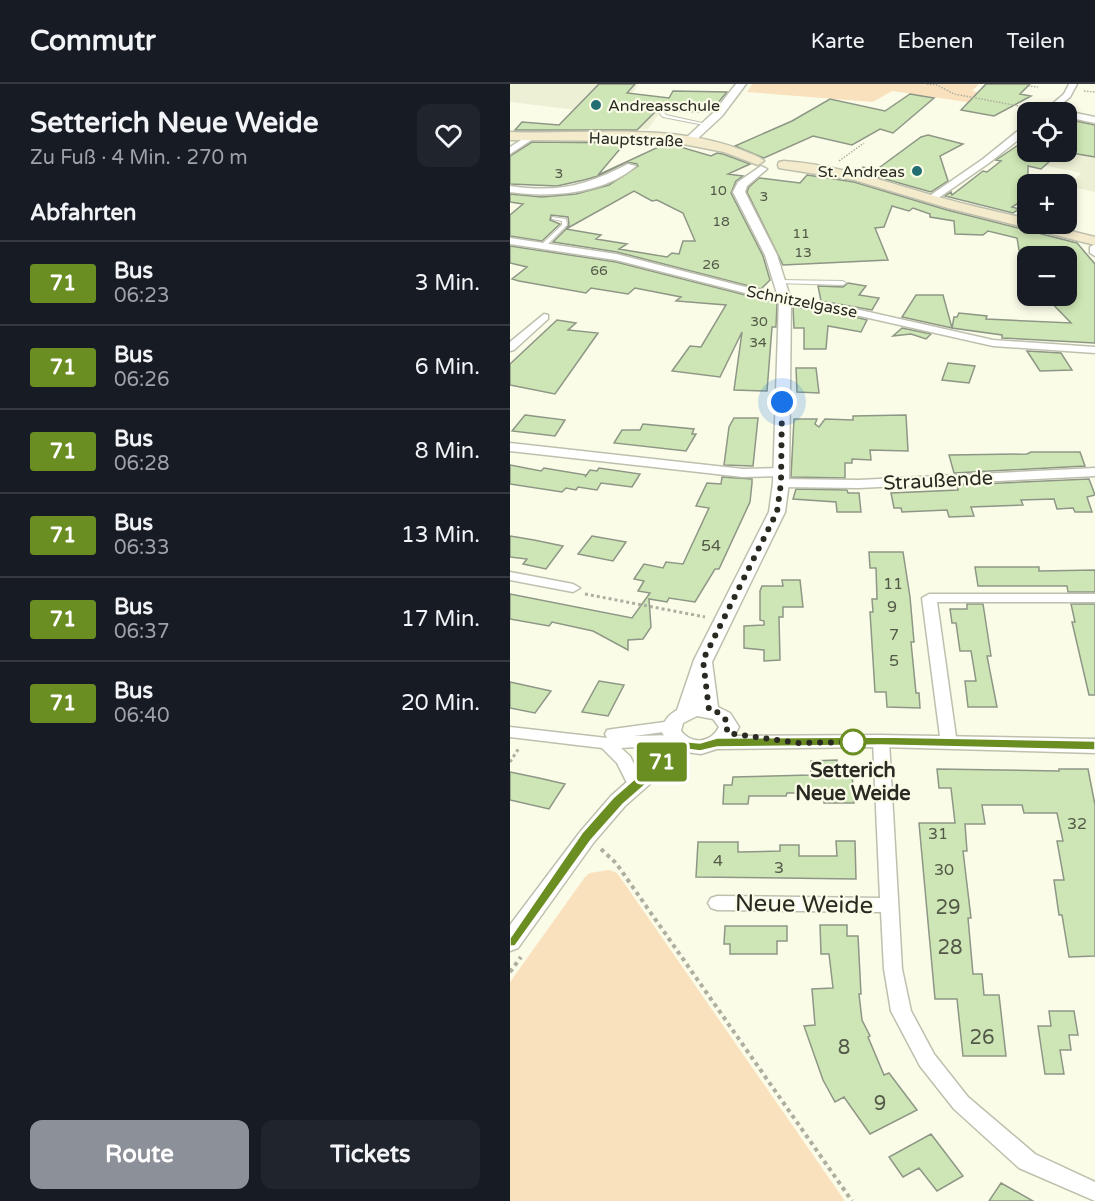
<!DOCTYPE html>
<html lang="de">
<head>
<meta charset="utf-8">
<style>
  body { margin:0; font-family:"Varela Round",sans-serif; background:#20242c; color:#f1f3f6; height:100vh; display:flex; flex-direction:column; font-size:22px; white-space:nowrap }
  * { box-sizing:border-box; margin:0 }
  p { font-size:20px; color:#9ea1a6 }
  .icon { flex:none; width:33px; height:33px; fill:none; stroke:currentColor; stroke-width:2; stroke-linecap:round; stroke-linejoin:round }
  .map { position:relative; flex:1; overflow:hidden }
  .panel { display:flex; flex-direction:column; background:#171b24; width:510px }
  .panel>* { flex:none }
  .badge { padding:0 12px; border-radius:4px; font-size:21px; line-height:39px }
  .tools { position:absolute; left:507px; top:18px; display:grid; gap:12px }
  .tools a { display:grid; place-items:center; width:60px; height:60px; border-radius:12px; background:#171b24; box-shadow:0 3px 9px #0003; font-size:30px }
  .you { position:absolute; width:30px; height:30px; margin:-15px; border:4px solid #fff; border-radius:50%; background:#1a73e8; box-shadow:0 0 0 9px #1a73e833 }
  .map>.badge { position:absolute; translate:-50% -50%; box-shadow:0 0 0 3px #fff }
  h2 { padding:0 30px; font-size:22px; line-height:54px }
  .round { display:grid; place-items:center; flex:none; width:63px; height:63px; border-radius:12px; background:#20242c }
  .summary { display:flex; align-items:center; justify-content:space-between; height:102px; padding:0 30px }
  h1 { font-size:28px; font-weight:700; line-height:45px }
  .primary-button { display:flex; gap:12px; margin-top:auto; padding:12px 30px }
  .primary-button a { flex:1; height:69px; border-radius:12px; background:#8c9099; color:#fff; font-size:24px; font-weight:700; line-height:69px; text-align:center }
  .primary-button a+a { background:#20242c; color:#f1f3f6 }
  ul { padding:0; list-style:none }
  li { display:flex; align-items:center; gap:18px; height:84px; padding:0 30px; border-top:2px solid #363941 }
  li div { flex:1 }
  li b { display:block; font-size:22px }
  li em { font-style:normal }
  li .badge { min-width:66px; font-weight:700; text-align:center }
  header { display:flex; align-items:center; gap:36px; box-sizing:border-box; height:84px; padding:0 30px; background:#171b24; border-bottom:2px solid #363941 }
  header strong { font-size:28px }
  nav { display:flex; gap:33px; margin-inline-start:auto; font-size:21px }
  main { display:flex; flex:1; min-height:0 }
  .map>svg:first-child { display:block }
  .built { fill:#eef0d5 }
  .green { fill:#fae1be }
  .building { fill:#cee6b5; stroke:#8e9686; stroke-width:1.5 }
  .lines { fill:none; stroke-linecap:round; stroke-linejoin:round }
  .service-casing { stroke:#bec0ae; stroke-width:2 }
  .minor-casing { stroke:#bec0ae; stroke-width:3 }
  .tertiary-casing { stroke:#bec0ae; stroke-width:3 }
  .secondary-casing { stroke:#bec0ae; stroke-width:3 }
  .path-far2 { stroke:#aeafa0; stroke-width:1.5; stroke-dasharray:1.5 1.5; stroke-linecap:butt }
  .path-far1 { stroke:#aeafa0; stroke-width:3; stroke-dasharray:3 3; stroke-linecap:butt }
  .path { stroke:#aeafa0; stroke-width:4; stroke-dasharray:4 4; stroke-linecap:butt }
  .service { fill:#fff; fill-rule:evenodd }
  .minor { fill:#fff; fill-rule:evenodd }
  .tertiary { fill:#fff; fill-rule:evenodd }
  .secondary { fill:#f4ebcc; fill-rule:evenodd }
  .line { fill:#6b8e23; stroke:#fff; stroke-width:1.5 }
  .walk { stroke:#2a2a23; stroke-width:6; stroke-dasharray:0 10.8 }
  .poi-dot { fill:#226e73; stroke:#fafce8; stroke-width:2 }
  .stop-dot { fill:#fff; stroke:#6b8e23; stroke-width:3 }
  .labels { text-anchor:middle; stroke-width:4.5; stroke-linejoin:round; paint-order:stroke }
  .far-number-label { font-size:14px; fill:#535948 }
  .far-poi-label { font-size:16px; fill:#2a2a23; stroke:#fafce8; text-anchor:start }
  .far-street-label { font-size:16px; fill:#2a2a23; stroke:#fafce8 }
  .number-label { font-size:16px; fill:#535948 }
  .street-label { font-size:20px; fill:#2a2a23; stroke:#fafce8 }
  .stop-label { font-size:20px; font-weight:bold; fill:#2a2a23; stroke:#fafce8 }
  .near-number-label { font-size:20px; fill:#535948 }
  .near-street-label { font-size:24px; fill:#2a2a23; stroke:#fafce8 }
</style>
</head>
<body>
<header>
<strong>Commutr</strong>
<nav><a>Karte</a><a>Ebenen</a><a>Teilen</a></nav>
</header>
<main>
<section class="panel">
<div class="summary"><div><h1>Setterich Neue Weide</h1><p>Zu Fuß · 4 Min. · 270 m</p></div><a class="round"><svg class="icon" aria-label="heart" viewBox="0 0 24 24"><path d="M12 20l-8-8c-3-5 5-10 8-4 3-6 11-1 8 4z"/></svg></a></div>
<h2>Abfahrten</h2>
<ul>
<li><span class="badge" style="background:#6b8e23;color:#fff">71</span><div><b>Bus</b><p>06:23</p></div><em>3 Min.</em></li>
<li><span class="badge" style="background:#6b8e23;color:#fff">71</span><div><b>Bus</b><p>06:26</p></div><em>6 Min.</em></li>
<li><span class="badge" style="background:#6b8e23;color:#fff">71</span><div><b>Bus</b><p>06:28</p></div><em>8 Min.</em></li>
<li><span class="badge" style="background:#6b8e23;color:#fff">71</span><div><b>Bus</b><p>06:33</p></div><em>13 Min.</em></li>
<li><span class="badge" style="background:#6b8e23;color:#fff">71</span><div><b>Bus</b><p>06:37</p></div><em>17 Min.</em></li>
<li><span class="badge" style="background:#6b8e23;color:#fff">71</span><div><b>Bus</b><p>06:40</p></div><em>20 Min.</em></li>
</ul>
<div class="primary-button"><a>Route</a><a>Tickets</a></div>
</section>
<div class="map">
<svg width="585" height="1117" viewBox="0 0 585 1117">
  <rect width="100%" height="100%" fill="#fafce8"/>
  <path class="built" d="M0,0H129L119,14L154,23L138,45L113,46L75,27L0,18Z
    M585,61V108L558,102L571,89L532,81L546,68Z"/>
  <path class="green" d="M242,0H469L462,7L482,11L491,23L382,7L363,18L237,8Z
    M98,786L106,788L112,796L335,1117H0V898L75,793L80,789Z"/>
  <path class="building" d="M89,0H125L117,9L159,14L163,7L217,8L200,28L156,27L150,23L127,46H5L12,38L49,41Z
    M476,0H520L510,10L521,12L484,32L451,26Z
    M400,10L424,14L383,49L370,45L342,61L303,52L254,74L225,62L282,37L320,15L375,27Z
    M556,35L585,41V73L556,68Z
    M418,51L453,60L430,72L438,97L421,108L350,88L353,83L366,86L411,53Z
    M514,57H518V68H550L531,85L518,82V113L502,123L509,125L503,129L435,112L441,108L442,111L473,87L477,88L491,77L486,76Z
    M22,58L115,59L88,91L157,59L201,72L207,69L213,70L240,80L218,90L233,92L226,97L221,109L253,172L260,196L251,205L107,168L43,158L56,145L91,151L86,155L117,160L109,165L157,173L162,169L169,170L173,157H185L173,129L147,116L142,117L124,107L56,145L59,141L58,133L41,131L40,136L50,140L32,157L0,152V131L13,120L0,118V110L32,113L66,110L99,101L128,82L127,80L117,78L88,92L74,96L47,102L0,100V72Z
    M297,91L344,98L437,126L567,159L585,180V259L492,254V251L442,244L444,233H447L449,229L477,232L476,235L561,239L535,212L556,213V172H510L507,154L478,147L473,151L445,150L444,137L420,133V130L403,124L399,127L382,122L374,143L365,144L378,176L273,181L237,108L239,103L249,94L290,99Z
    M0,162L106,178L267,219L266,243H262L257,307L224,306L232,248L210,293L162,287L180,262L191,263L216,221L166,217L171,213L125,204L118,210L81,204L76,209L9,197L2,195L17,183L0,179Z
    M338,199L356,202L349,211L369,214L362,226L311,217L308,202L333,203Z
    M406,211H433L442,244L392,233Z
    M283,223L341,232L357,236L351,248L318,242L316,265H294V244H284Z
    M47,236L66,239L58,246L88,249L45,310L0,301V280Z
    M392,244L421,250L416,255L401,250L383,252Z
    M517,267L551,269L562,286L530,287Z
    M438,279L465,282L459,299L432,296Z
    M286,284H306L309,309L287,308Z
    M15,331L55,336L45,352L2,347Z
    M396,331L398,367L360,366L361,376L342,375V379H335V394L281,393L284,335H307L305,340L309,343L315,335L343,336V332Z
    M224,334H248L243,382L214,381L219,343Z
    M133,340L184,345L182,350H186L176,367L104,359L112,346H130Z
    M521,368H570L575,382L444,389L439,371L517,370Z
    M0,381L31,387L34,384L76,391L75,393L80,386L87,387L89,384L130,390L122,403L91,399L87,406L68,403L66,406L56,404L52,408L0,400Z
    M212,393L242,395V399L240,418L209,485H205L185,518L159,514L157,518L139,515L141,543L133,555L118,556V566L83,547L42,538L39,542L0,535V510L122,534L140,509L128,507L134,497L124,495L134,480L153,484L156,478L173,480L199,424L186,422L197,399L211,400Z
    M579,395L585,411L577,413L582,428H565L563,424L547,425L544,415L511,416L513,421L461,423L464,432L439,433L437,426L392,428L391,424H384L381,409L448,406L447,401Z
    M286,405L337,406L338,409H349L351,428H327L326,418L283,415Z
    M0,452L24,456L53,462L36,485L13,480L17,475L0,473Z
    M82,452L116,458L103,477L68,470Z
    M359,468H393L400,513L404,558H401L406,609H409L410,624L377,623L376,608H365L360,528H363L362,515H367L366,484H360Z
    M465,483H529V487L585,486V508H558L557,502H468Z
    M272,496H290L293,523H273V533H269L270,576L254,577V566L234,564V542L254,541V537L250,536V507L252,502H273Z
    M457,520H473L481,572H477L487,623H458L455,597H466L461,567H450L446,539H442L440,525H457Z
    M561,520H585V611H579L562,538H565Z
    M89,597L114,601L98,632L72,628Z
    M0,598L41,607L25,629L0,624Z
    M327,676V689H342L344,719H314V709H277L276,712H239L238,720H213L214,701H222L223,693L301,691V677Z
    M427,685L549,687V685H578L585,721V872L559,873L552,831H549L544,796H554L547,757H553L547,729H514L512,721H472L475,740H455L457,767H453L461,834H458L463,890H472L474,911H489L496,972H453L447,915H425L409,739H445L441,704H429Z
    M0,688L29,694L55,700L39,725L0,716Z
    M326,757H345L346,795L186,793L188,758H228V768L270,767V761H289V772H327Z
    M310,841H337V852H348L351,910H349L352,936L360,952L358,953L374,991L379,989L407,1026L360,1050L334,1013L325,1018L313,996L294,942L305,941L302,905L323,904L319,870H311Z
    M215,842H277V857H267V870H220V860H214Z
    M539,927H564L568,951H559L561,966H550L554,990H535L528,942H541Z
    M421,1050L453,1092L427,1107L409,1084L393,1093L379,1073Z
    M491,1099L523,1117H479Z"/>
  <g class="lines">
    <g class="service-casing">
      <path id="service" d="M151,25L156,31L201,41L199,42L153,33L150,30L149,26Z
        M504,51L518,53V55L504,53Z
        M42,133L56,135L57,141L35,163H31V161L52,141V137L42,135Z
        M269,196L333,197L336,199L333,201L267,199V197Z"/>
    </g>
    <g class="minor-casing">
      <path id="minor" d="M559,0H567L560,13L542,28H533L554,10Z
        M556,27L585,33V39L556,33V28H553Z
        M515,41H518V48L479,79L424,117H418V113L473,75Z
        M19,51L26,53L0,70V63Z
        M118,80L126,82C94,110 40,114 0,108V102C47,109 76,102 118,80Z
        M0,154L106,170L275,213L341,224L483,256L585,263V269L483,262L341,230L275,219L106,176L0,160Z
        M585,160V172L580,169V163Z
        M34,230L38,231V235L4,266L0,267V258Z
        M0,359L233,385L271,384L277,388L271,392L233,393L0,367Z
        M585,384V392L349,404L271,403L264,399L271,395L349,396Z
        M0,488L63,500L70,504L63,508L0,496Z
        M419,510H585V518H427L447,660L445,664H433L431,660L412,514Z
        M162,637L168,638L170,642L168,646L124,652L167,651L173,652L175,656L173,660L111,664L120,672L134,701L132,705H120L107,679L92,664L0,653V643L97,654L95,650L97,646L103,645Z
        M371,652L377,653L379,657L392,885L401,927L424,970L458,1013L525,1070L585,1098V1117L509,1084L444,1025L410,982L381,927L374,885L371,828L207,826L201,824L198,819L201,814L207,812L370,814L363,657L365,653Z"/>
    </g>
    <g class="tertiary-casing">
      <path id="tertiary" d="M226,0H236L212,32L184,58H176V54L204,28Z
        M251,82L257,85L237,102L235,108L267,171L281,216L279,399L275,428L202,578L208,623L220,629L229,643L224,652L371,651L585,655V669L371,663L207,665L191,670L176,668L115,722L84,758L8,864L0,867V841L70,748L101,712L160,660L151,647C155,636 157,632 167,626L184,576L259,428L263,399L269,216L255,171L223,108L228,98ZM187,632L203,635L209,643C201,659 182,661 171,647L173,639Z"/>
    </g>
    <g class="secondary-casing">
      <path id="secondary" d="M0,48C77,51 161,38 234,67C241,70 249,72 254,77L248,81L214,68L158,57L0,56Z
        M274,77C329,81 379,99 432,114C460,122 489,128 518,135V140H533L585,153V161L438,124L344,96L269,84L268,81L269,78Z"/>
    </g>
    <path class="path-far2" d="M417,0L427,1L444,10L525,25
      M518,2L528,3
      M574,7L585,8
      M329,77L354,59"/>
    <path class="path-far1" d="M75,510L195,533
      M0,678L9,664"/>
    <path class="path" d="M91,765L106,779L342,1117
      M0,888L11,873"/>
    <use href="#service" class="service"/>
    <use href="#minor" class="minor"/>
    <use href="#tertiary" class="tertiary"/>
    <use href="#secondary" class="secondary"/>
  </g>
  <path class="line" d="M371,653L585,657V666L371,661L207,663L190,667L176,665L113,720L81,756L5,862H0V854L72,749L103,714L168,657L190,659L207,654Z"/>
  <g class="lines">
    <path class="walk" d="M272,318L271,399L267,428L193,576L199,626L207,628L217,637V649L288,659L343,658"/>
  </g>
  <g class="poi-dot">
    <circle cx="86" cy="21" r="6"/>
    <circle cx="407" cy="87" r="6"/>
  </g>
  <circle class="stop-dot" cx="343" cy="658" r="12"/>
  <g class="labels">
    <g class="far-number-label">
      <text x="49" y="94">3</text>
      <text x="208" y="111">10</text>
      <text x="254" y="117">3</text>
      <text x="211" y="142">18</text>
      <text x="291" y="154">11</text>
      <text x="293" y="173">13</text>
      <text x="201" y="185">26</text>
      <text x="89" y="191">66</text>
      <text x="249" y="242">30</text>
      <text x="248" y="263">34</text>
    </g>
    <g class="far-poi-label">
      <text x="98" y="27">Andreasschule</text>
      <text x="395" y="93" text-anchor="end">St. Andreas</text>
    </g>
    <g class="far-street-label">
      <text transform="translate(126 55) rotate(2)" y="6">Hauptstraße</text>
      <text transform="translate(292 217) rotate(11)" y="6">Schnitzelgasse</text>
    </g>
    <g class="number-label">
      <text x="201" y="467">54</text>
      <text x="383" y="505">11</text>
      <text x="382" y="528">9</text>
      <text x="384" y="556">7</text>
      <text x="384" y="582">5</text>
      <text x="567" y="745">32</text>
      <text x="428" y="755">31</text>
      <text x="208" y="782">4</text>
      <text x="269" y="789">3</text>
      <text x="434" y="791">30</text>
    </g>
    <g class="street-label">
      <text transform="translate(428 396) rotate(-3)" y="7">Straußende</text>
    </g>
    <g class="stop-label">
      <text x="343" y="693">Setterich<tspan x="343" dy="23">Neue Weide</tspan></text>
    </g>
    <g class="near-number-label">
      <text x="438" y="830">29</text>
      <text x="440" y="870">28</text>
      <text x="472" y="960">26</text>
      <text x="334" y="970">8</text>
      <text x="370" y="1026">9</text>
    </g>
    <g class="near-street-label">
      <text transform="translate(294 820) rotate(1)" y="8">Neue Weide</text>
    </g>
  </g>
</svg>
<div class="tools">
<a><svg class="icon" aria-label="locate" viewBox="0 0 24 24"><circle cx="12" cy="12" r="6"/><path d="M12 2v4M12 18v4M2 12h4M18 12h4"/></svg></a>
<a>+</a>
<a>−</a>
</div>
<div class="you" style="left:272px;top:318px"></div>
<b class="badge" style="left:152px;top:678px;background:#6b8e23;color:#fff">71</b>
</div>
</main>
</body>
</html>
